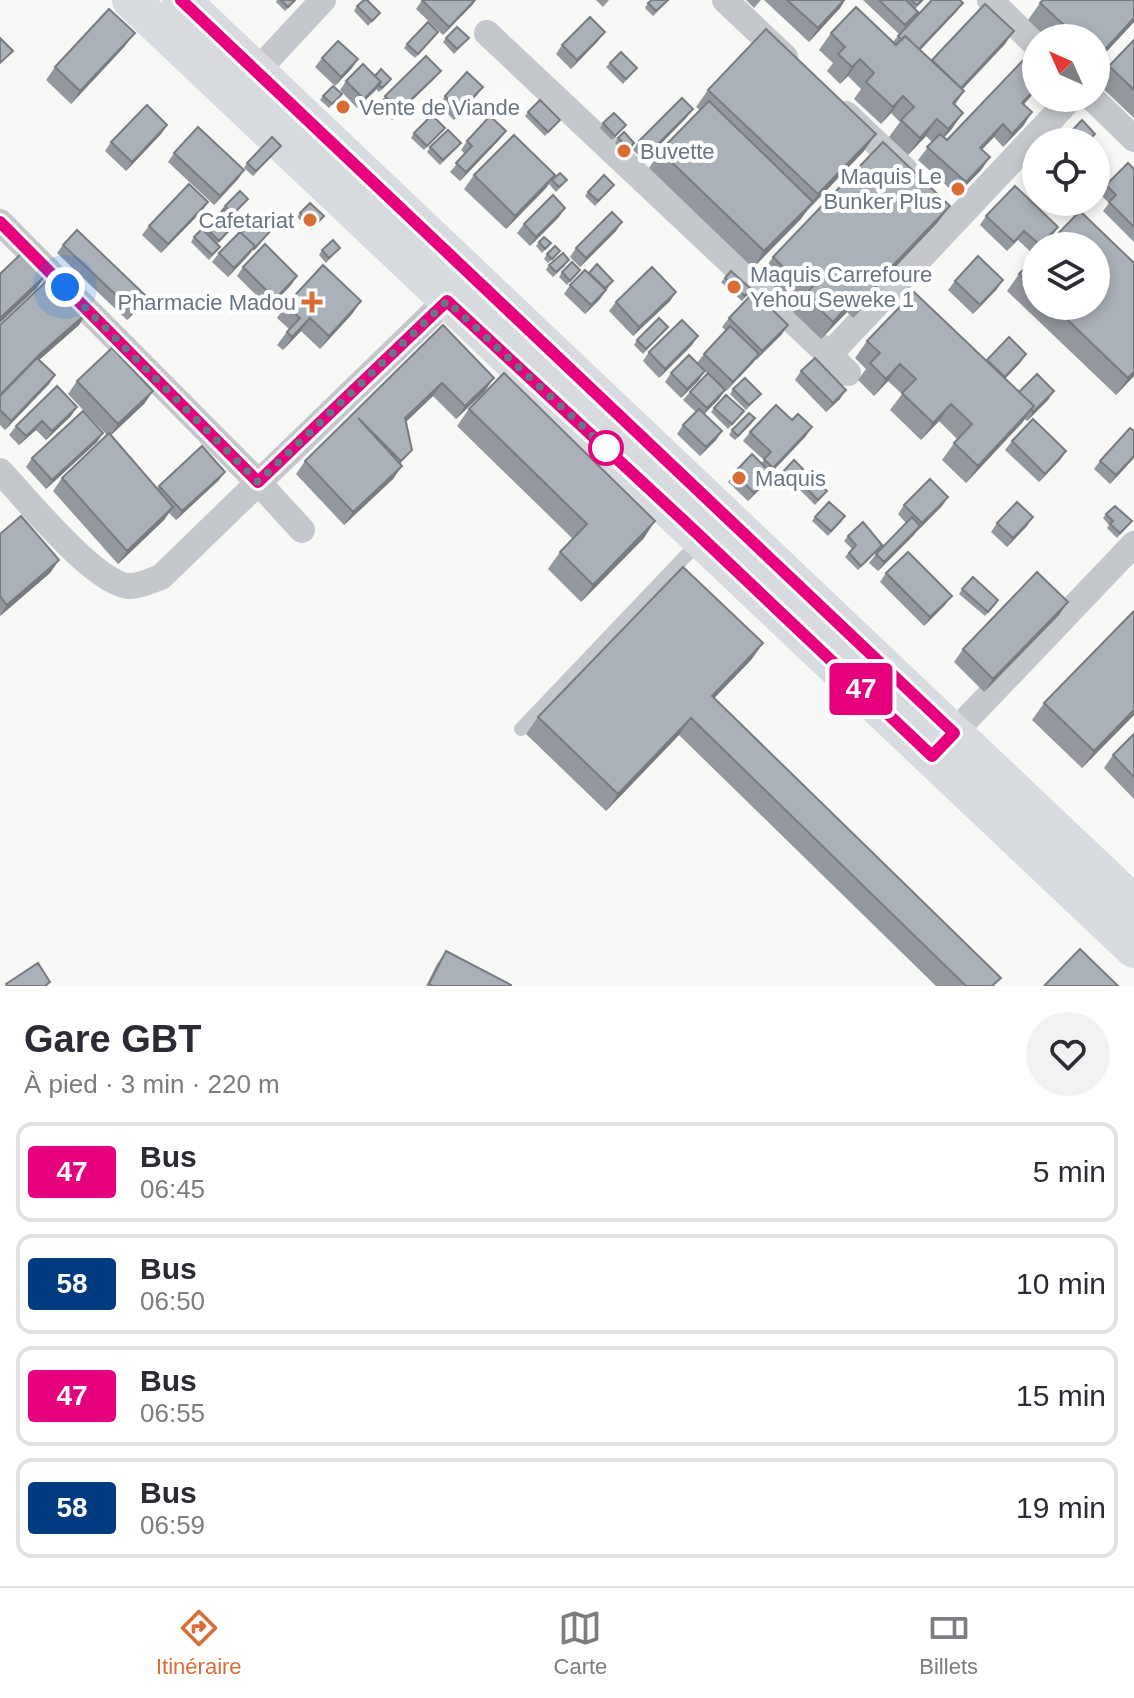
<!DOCTYPE html>
<html lang="fr">
<head>
<meta charset="utf-8">
<style>
  body { margin:0; font-family:Helvetica,sans-serif; background:#f2f2f3; color:#2b2b33; height:100vh; display:flex; flex-direction:column; font-size:30px; white-space:nowrap }
  * { box-sizing:border-box; margin:0 }
  p { font-size:26px; color:#7c7c81 }
  .icon { flex:none; width:44px; height:44px; fill:none; stroke:currentColor; stroke-width:2; stroke-linecap:round; stroke-linejoin:round }
  .map { position:relative; height:986px; overflow:hidden }
  .drawer { display:flex; flex-direction:column; background:#fff; flex:1 }
  .drawer>* { flex:none }
  .badge { padding:0 16px; border-radius:6px; font-size:28px; line-height:52px }
  .needle { width:52px; rotate:315deg }
  .controls { position:absolute; left:1022px; top:24px; display:grid; gap:16px }
  .controls a { display:grid; place-items:center; width:88px; height:88px; border-radius:50%; background:#fff; box-shadow:0 4px 12px #0003; font-size:40px }
  .you { position:absolute; width:40px; height:40px; margin:-20px; border:6px solid #fff; border-radius:50%; background:#1a73e8; box-shadow:0 0 0 12px #1a73e833 }
  .map>.badge { position:absolute; translate:-50% -50%; box-shadow:0 0 0 4px #fff }
  .round { display:grid; place-items:center; flex:none; width:84px; height:84px; border-radius:42px; background:#f2f2f3 }
  .head { display:flex; align-items:center; justify-content:space-between; height:136px; padding:0 24px }
  h1 { font-size:38px; font-weight:800; line-height:60px }
  ul { padding:0; list-style:none }
  li { display:flex; align-items:center; gap:24px; height:100px; margin:0 16px 12px; padding:0 8px; border:4px solid #e1e1e2; border-radius:16px }
  li div { flex:1 }
  li b { display:block; font-size:30px }
  li em { font-style:normal }
  li .badge { min-width:88px; font-weight:700; text-align:center }
  .tabs { display:flex; justify-content:space-around; align-items:center; height:112px; border-top:2px solid #e1e1e2; background:#fff; font-size:22px; color:#7c7c81 }
  .tabs a { display:grid; justify-items:center; gap:4px }
  .tabs .current { color:#d86e36 }
  .map>svg:first-child { display:block }
  .lines { fill:none; stroke-linecap:round; stroke-linejoin:round }
  .service { stroke:#c4c7cb; stroke-width:14 }
  .minor { stroke:#c4c7cb; stroke-width:26 }
  .secondary { stroke:#d7dadf; stroke-width:38 }
  .wall { fill:#93989e }
  .shaded-wall { fill:#787c81 }
  .building { fill:#abb1b8; stroke:#787c81; stroke-width:2 }
  .line-casing { stroke:#fff; stroke-width:18 }
  .line { stroke:#e6007e; stroke-width:12 }
  .walk { stroke:#697585; stroke-width:8; stroke-dasharray:0 14.4 }
  .poi-dot { fill:#d86e36; stroke:#fff; stroke-width:3 }
  .stop-dot { fill:#fff; stroke:#e6007e; stroke-width:4 }
  .labels { text-anchor:middle; stroke-width:8; stroke-linejoin:round; paint-order:stroke }
  .poi-label { font-size:22px; fill:#697585; stroke:#fff; text-anchor:start }
</style>
</head>
<body>
<div class="map">
<svg width="1134" height="986" viewBox="0 0 1134 986">
  <rect width="100%" height="100%" fill="#f8f8f6"/>
  <g class="lines">
    <path class="service" d="M521,729L700,541"/>
    <path class="minor" d="M725,0L785,57
      M990,0L1036,45
      M487,33L848,373
      M257,71L323,0
      M1092,98L1134,139
      M846,114L905,170
      M0,222L258,482L302,530
      M829,355L1071,98
      M0,471C24,496 98,588 131,586C141,586 152,580 161,577L459,288
      M943,744L1134,544"/>
    <path class="secondary" d="M131,0L1134,949
      M181,0L1134,904"/>
  </g>
  <path class="wall" d="M277,0H296L285,11L276,2Z
    M422,0L473,4L443,35L416,9Z
    M596,0H609L603,7Z
    M669,0L653,16L645,8L648,3Z
    M746,0H761L754,8Z
    M764,0H845L840,8L809,42Z
    M863,0H924L915,9L918,12L912,20L899,34Z
    M1134,0V22L1096,63V38H1047L1028,20L1040,3Z
    M357,6L380,13L368,26L354,11Z
    M957,11L920,50L931,61L1005,44L962,90L964,91L955,105L951,130L944,137L947,140L1036,57V97L1033,94L1024,104L1032,112L1023,126L1003,147L994,137L982,149L990,157L981,170L957,195L918,160L932,142L926,136L908,155L889,137L900,122L891,113L881,124L854,99L861,89L848,76L840,84L827,71L833,63L819,50L831,33L893,42L898,36Z
    M438,32L415,58L404,48L407,44Z
    M446,38H469L454,54L443,42Z
    M1134,40V118L1097,83L1109,66Z
    M598,41L571,69L556,54L562,45Z
    M125,46L71,104L46,80L55,67Z
    M322,58L358,59L352,68L335,86L315,67Z
    M610,63L637,68L623,84L606,67Z
    M375,76L388,83L379,92L376,89L357,108L340,90L346,81Z
    M434,79L392,120L379,105L385,96Z
    M483,87L476,96L454,120L439,105L445,96Z
    M708,90L864,151L753,268L649,168L660,151L700,110L696,107Z
    M342,94L329,108L320,100L323,96Z
    M1037,98H1050L1044,104Z
    M528,112L556,124L545,136L525,116Z
    M686,118L644,161L633,150L639,141Z
    M603,123L626,125L612,140L600,128Z
    M167,125L161,134L126,171L105,151L111,142Z
    M445,128L424,150L411,138L414,133Z
    M618,138L634,143L625,154L615,143Z
    M499,140L460,181L450,172L465,154L461,150L467,141Z
    M430,147H458L440,165L427,152Z
    M278,150L253,176L244,168L247,163Z
    M174,153L244,170L238,179L214,205L168,162Z
    M1134,169V242L1103,211L1109,203L1100,194L1106,185Z
    M474,175H555L546,188L506,229L464,189Z
    M552,180L564,184L556,192L549,184Z
    M611,189L595,206L585,196L588,192Z
    M245,203L232,217L234,227L217,244L220,247L209,260L191,242L194,237L204,231L222,211L221,210L225,206Z
    M202,211L161,253L142,235L149,226Z
    M300,213L324,216L311,230L297,217Z
    M986,216L1052,236L1042,246H1036V252L1033,254L1018,240L1007,251L980,225Z
    M559,217L530,246L517,233L524,224Z
    M622,222L616,231L580,267L570,257L576,248Z
    M938,222L876,288H877L865,305L853,318L847,312L821,339L793,312L801,301L788,289L782,295L761,274L773,257Z
    M273,228L228,277L212,262L219,253L241,233Z
    M539,242L551,243L542,253L536,246Z
    M63,245L141,306L127,320L57,253Z
    M340,248L326,263L319,255L322,250Z
    M547,254L556,256L548,263L544,259Z
    M1036,256V306H1096L1134,263V376L1116,395L1007,291L1019,274Z
    M549,265H566L553,277L546,270Z
    M243,267L297,276L291,285L269,308L237,276Z
    M580,270L567,285L559,277L562,272Z
    M589,273L613,281L600,299L585,314L564,294L570,285Z
    M725,278L748,294L742,301L721,282Z
    M955,281L997,289L973,314L948,290Z
    M676,292L670,301L633,336L609,311L616,302Z
    M361,301L352,314L320,349L301,331L283,350L277,345L289,329L277,318L286,305Z
    M729,318L782,334L756,360H755L726,391L697,363L699,380L681,398L665,382L671,373L697,363L704,354L726,331L722,327Z
    M0,325H79L39,360L55,375L49,384L5,430L0,425Z
    M443,325L485,391L456,419L433,396L406,422L401,465L402,466L393,479L344,525L296,474L305,461Z
    M665,331L643,354L634,345L637,340Z
    M1009,337L1026,354L1020,363L1005,379L1019,392L1054,391L1048,400L1027,421L1025,419L966,483L942,460L957,439L939,421L921,440L890,410L902,394L888,381L874,396L858,380L866,369L855,358L867,341L986,361Z
    M692,345L659,378L643,361L649,352Z
    M801,371L840,399L826,412L795,380Z
    M77,381L153,391L144,404L111,435L157,488L159,486L219,480L176,520L169,513L164,520L118,564L53,491L62,478L107,435L68,394Z
    M733,389L761,394L746,410L730,394Z
    M690,392L719,399L704,414L722,431L716,440L700,456L677,434L683,425L696,412L683,400Z
    M714,408L744,411L728,429L711,412Z
    M469,409L644,538L581,602L548,569L560,552L573,539L457,426Z
    M71,416L46,440L36,430L19,445L9,435L16,426Z
    M752,423L735,440L729,435L732,430Z
    M1134,431V458L1110,484L1094,469L1100,461Z
    M750,432L806,436L771,473L772,474L766,483L748,501L728,482L734,473L761,463L764,460L743,441Z
    M103,433L97,442L46,489L26,467L32,458Z
    M1012,441L1066,451L1060,460L1039,482L1005,450Z
    M800,473L785,489L775,480L779,476Z
    M802,484L827,491L815,505L799,489Z
    M948,497L942,506L878,571L869,563L876,554L906,523L898,514L904,505Z
    M1106,514L1128,526L1117,538L1107,528L1109,525L1103,518Z
    M815,517L842,521L828,536L812,521Z
    M997,523L1027,526L1007,547L991,532Z
    M0,534L59,560L50,573L0,616Z
    M848,536L879,550L858,570L845,557L852,549L844,541Z
    M886,573L945,605L924,626L880,582Z
    M962,589L995,605L985,616L959,594Z
    M1134,611V715L1082,768L1032,720L1044,703Z
    M1059,615L984,692L954,662L963,649Z
    M763,643L751,660L714,698L995,986H936L679,735L606,811L526,734L538,717Z
    M1134,734V799L1104,768L1113,755Z
    M446,951L511,986H426L437,964Z"/>
  <path class="shaded-wall" d="M475,0H476L473,4L443,35L449,27Z
    M844,0H845L840,8L809,42L818,28Z
    M963,3L957,11L909,62L915,53Z
    M1134,18V22L1096,63V60L1098,57Z
    M1014,31L1005,44L951,101L961,88Z
    M605,32L598,41L571,69L577,60Z
    M135,33L125,46L71,104L80,91Z
    M358,59L352,68L335,86L341,77Z
    M860,59L848,76L840,84L852,67Z
    M441,71L434,79L392,120L399,111Z
    M381,82L375,91L357,108L364,99Z
    M483,87L476,96L454,120L460,111Z
    M1036,88L1033,94L1013,116L1022,103Z
    M903,96L891,113L881,124L893,107Z
    M693,109L686,118L644,161L650,152Z
    M1032,112L1023,126L1003,147L1012,134Z
    M963,113L951,130L936,146L948,129Z
    M937,119L926,136L908,155L920,138Z
    M1003,124L994,137L971,161L980,148Z
    M167,125L161,134L126,171L132,162Z
    M506,131L499,140L460,181L466,172Z
    M876,134L864,151L806,211L818,194Z
    M990,157L981,170L957,195L966,182Z
    M244,170L238,179L214,205L220,196Z
    M555,175L546,188L506,229L515,216Z
    M208,202L202,211L161,253L168,244Z
    M813,202L801,219L753,268L764,251Z
    M950,206L938,222L862,302L874,285Z
    M565,208L559,217L530,246L536,237Z
    M622,222L616,231L580,267L586,258Z
    M1058,227L1052,236L1042,246H1039Z
    M255,246L249,255L228,277L234,268Z
    M800,272L788,289L782,295L794,278Z
    M46,275L37,288L0,323V318Z
    M297,276L291,285L269,308L275,299Z
    M1003,280L997,289L973,314L980,305Z
    M877,288L865,305L853,318L865,301Z
    M606,290L600,299L585,314L591,305Z
    M676,292L670,301L633,336L639,327Z
    M858,295L847,312L821,339L833,322Z
    M147,297L141,306L127,320L133,311Z
    M361,301L352,314L320,349L329,336Z
    M88,312L79,325L31,367L0,398L40,354Z
    M310,318L301,331L283,350L292,337Z
    M788,325L782,334L756,360L762,351Z
    M698,336L692,345L659,378L665,369Z
    M759,354L753,363L726,391L733,382Z
    M1026,354L1020,363L998,385L1005,377Z
    M900,364L888,381L874,396L886,379Z
    M705,371L699,380L681,398L687,389Z
    M1134,372V376L1116,395L1128,378Z
    M55,375L49,384L5,430L11,421Z
    M494,378L485,391L456,419L465,406Z
    M442,383L433,396L396,431L405,418Z
    M725,390L719,399L701,417L707,408Z
    M846,390L840,399L826,412L833,403Z
    M153,391L144,404L109,437L118,424Z
    M1054,391L1048,400L1027,421L1033,412Z
    M951,404L939,421L921,440L933,423Z
    M1034,406L1022,423L966,483L978,466Z
    M77,407L71,416L46,440L52,431Z
    M42,421L36,430L19,445L26,436Z
    M812,427L806,436L767,477L773,468Z
    M722,431L716,440L700,456L706,447Z
    M103,433L97,442L46,489L52,480Z
    M1066,451L1060,460L1039,482L1045,474Z
    M1134,456V458L1110,484L1116,475Z
    M402,466L393,479L344,525L353,512Z
    M225,472L219,480L176,520L182,511Z
    M772,474L766,483L748,501L754,493Z
    M948,497L942,506L916,532L922,523Z
    M173,507L164,520L118,564L127,551Z
    M1033,517L1027,526L1007,547L1013,538Z
    M655,521L644,538L581,602L593,585Z
    M920,526L914,535L878,571L884,562Z
    M59,560L50,573L0,616L7,605Z
    M952,596L945,605L924,626L930,617Z
    M1068,602L1059,615L984,692L993,679Z
    M763,643L751,660L700,713L712,696Z
    M1134,710V715L1082,768L1094,751Z
    M691,718L679,735L606,811L618,794Z"/>
  <path class="building" d="M281,0H295L288,7Z
    M364,0H367L380,13L372,21L357,6Z
    M422,0H475L449,27Z
    M652,0H668L656,11L648,3Z
    M787,0H844L818,28Z
    M879,0H906L918,12L905,25Z
    M911,0H922L917,5Z
    M932,0H960L963,3L919,49L905,36L902,40L898,36Z
    M1043,0H1134V18L1098,57L1096,55V38H1078L1040,3Z
    M985,4L1014,31L961,88L932,60Z
    M856,7L896,45L905,36L964,91L953,103L963,113L948,129L937,119L920,138L901,120L914,107L903,96L893,107L866,82L874,73L860,59L852,67L838,54L845,47L831,33Z
    M109,9L135,33L80,91L55,67Z
    M590,17L605,32L577,60L562,45Z
    M428,22L438,32L418,54L407,44Z
    M457,27L469,38L457,49L446,38Z
    M766,29L876,134L818,194L708,90Z
    M0,38L13,51L0,63Z
    M1134,40V90L1109,66Z
    M338,41L358,59L341,77L322,58Z
    M621,52L637,68L626,79L610,63Z
    M1031,52L1036,57V88L1022,103L1032,112L1012,134L1003,124L980,148L990,157L966,182L927,147L940,134L947,140Z
    M426,56L441,71L399,111L385,96Z
    M363,64L381,82L364,99L346,81Z
    M381,69L391,79L382,88L378,84L381,82L375,76Z
    M467,72L483,87L460,111L445,96Z
    M333,86L342,94L332,104L323,96Z
    M682,98L693,109L650,152L639,141Z
    M540,100L560,120L548,132L528,112Z
    M709,101L813,202L764,251L660,151Z
    M147,105L167,125L132,162L111,142Z
    M614,113L626,125L615,136L603,123Z
    M432,115L445,128L427,146L414,133Z
    M490,116L506,131L466,172L456,163L472,146L467,141Z
    M1082,120L1095,134L1087,142H1065L1063,140Z
    M198,127L244,170L220,196L174,153Z
    M448,130L461,143L443,160L430,147Z
    M624,132L634,143L629,149L618,138Z
    M1056,134L1064,142H1050L1049,141Z
    M514,135L555,175L515,216L474,175Z
    M272,137L281,146L256,171L247,163Z
    M883,142L950,206L874,285L877,288L865,301L858,295L833,322L805,295L814,285L800,272L794,278L773,257Z
    M1128,163L1134,169V227L1109,202L1116,195L1106,185Z
    M560,173L567,180L559,187L552,180Z
    M604,175L614,185L598,201L588,192Z
    M189,184L208,202L168,244L149,226Z
    M1015,186L1058,227L1040,245L1024,231L1014,242L986,216Z
    M240,191L248,199L233,214L225,206Z
    M553,195L565,208L536,237L524,224Z
    M310,203L324,216L314,226L300,213Z
    M224,209L237,222L219,241L206,228Z
    M1080,211L1134,263V372L1128,378L1053,306H1096V246H1046Z
    M612,212L622,222L586,258L576,248Z
    M259,214L273,228L254,249L253,248L255,246L241,233Z
    M202,229L220,247L212,255L194,237Z
    M77,230L147,297L133,311L63,245Z
    M240,232L255,246L234,268L219,253Z
    M544,237L551,243L545,249L539,242Z
    M333,240L340,248L329,258L322,250Z
    M265,244L297,276L275,299L243,267Z
    M555,246L560,251L552,259L547,254Z
    M24,251L46,275L0,318V274Z
    M563,253L569,260L556,272L549,265Z
    M978,256L1003,280L980,305L955,281Z
    M1036,256V290L1019,274Z
    M572,262L580,270L570,281L562,272Z
    M597,264L613,281L605,288L589,273Z
    M323,265L361,301L329,336L310,318L292,337L287,332L300,318L286,305Z
    M652,267L676,292L639,327L616,302Z
    M585,270L606,290L591,305L570,285Z
    M731,271L751,289L745,296L725,278Z
    M52,276L88,312L40,354L0,395V325Z
    M754,292L788,325L762,351L729,318Z
    M914,292L1034,406L978,466L954,443L972,424L951,404L933,423L902,393L916,379L900,364L886,379L870,363L880,353L867,341Z
    M659,318L668,327L646,349L637,340Z
    M682,320L698,336L665,369L649,352Z
    M443,325L494,378L465,406L442,383L405,418L412,450L401,461L358,418L402,466L353,512L305,461Z
    M730,326L759,354L733,382L704,354Z
    M1009,337L1026,354L1005,377L987,360Z
    M112,348L153,391L118,424L77,381Z
    M689,355L705,371L687,389L671,373Z
    M37,358L55,375L11,421L0,410V396Z
    M815,358L846,390L833,403L801,371Z
    M504,373L655,521L593,585L560,552L587,524L469,409Z
    M708,373L725,390L707,408L690,392Z
    M1037,374L1054,391L1033,412L1031,410L1034,406L1019,392Z
    M745,378L761,394L749,405L733,389Z
    M57,386L77,407L52,431L42,421L26,436L16,426Z
    M726,395L744,411L732,424L714,408Z
    M776,405L792,420L798,414L812,427L773,468L764,459L771,452L750,432Z
    M699,409L722,431L706,447L683,425Z
    M83,411L103,433L52,480L32,458Z
    M749,413L755,418L738,436L732,430Z
    M1033,419L1066,451L1045,474L1012,441Z
    M1130,428L1134,431V456L1116,475L1100,461Z
    M109,433L173,507L127,551L62,478Z
    M202,446L225,472L182,511L159,486Z
    M752,454L772,474L754,493L734,473Z
    M794,460L803,469L788,485L779,476Z
    M811,475L827,491L818,500L802,484Z
    M930,479L948,497L922,523L904,505Z
    M829,502L845,516L831,531L815,517Z
    M1017,502L1033,517L1013,538L997,523Z
    M1115,506L1132,521L1120,533L1110,524L1113,521L1106,514Z
    M21,516L59,560L7,605L0,596V534Z
    M912,517L920,526L884,562L876,554Z
    M863,522L882,545L861,566L849,553L856,545L848,536Z
    M908,552L952,596L930,617L886,573Z
    M683,567L763,643L712,696L1001,978L992,986H966L691,718L618,794L538,717Z
    M1037,572L1068,602L993,679L963,649Z
    M973,577L998,600L988,612L962,589Z
    M1134,611V710L1094,751L1044,703Z
    M1134,734V777L1113,755Z
    M1080,949L1118,986H1044Z
    M446,951L511,985V986H433L429,984Z
    M38,963L50,982L45,986H7L6,984Z"/>
  <g class="lines">
    <g class="line-casing">
      <path id="line" d="M0,222L258,482L447,301L684,521L932,756L954,733L181,0"/>
    </g>
    <use href="#line" class="line"/>
    <path class="walk" d="M65,287L258,482L447,301L606,448"/>
  </g>
  <g class="poi-dot">
    <circle cx="343" cy="107" r="8"/>
    <circle cx="624" cy="151" r="8"/>
    <circle cx="958" cy="189" r="8"/>
    <circle cx="310" cy="220" r="8"/>
    <circle cx="734" cy="287" r="8"/>
    <path d="M308 290h8v8h8v8h-8v8h-8v-8h-8v-8h8z"/>
    <circle cx="739" cy="478" r="8"/>
  </g>
  <circle class="stop-dot" cx="606" cy="448" r="16"/>
  <g class="labels">
    <g class="poi-label">
      <text x="359" y="115">Vente de Viande</text>
      <text x="640" y="159">Buvette</text>
      <text x="942" y="184" text-anchor="end">Maquis Le<tspan x="942" dy="25">Bunker Plus</tspan></text>
      <text x="294" y="228" text-anchor="end">Cafetariat</text>
      <text x="750" y="282">Maquis Carrefoure<tspan x="750" dy="25">Yehou Seweke 1</tspan></text>
      <text x="296" y="310" text-anchor="end">Pharmacie Madou</text>
      <text x="755" y="486">Maquis</text>
    </g>
  </g>
</svg>
<div class="controls">
<a><svg class="needle" viewBox="-14 -14 28 28"><path d="M0-13l5 13h-10z" fill="#e53935"/><path d="M0 13l5-13h-10z" fill="#7c7c81"/></svg></a>
<a><svg class="icon" aria-label="locate" viewBox="0 0 24 24"><circle cx="12" cy="12" r="6"/><path d="M12 2v4M12 18v4M2 12h4M18 12h4"/></svg></a>
<a><svg class="icon" aria-label="layers" viewBox="0 0 24 24"><path d="M12 4l9 5-9 5-9-5zM3 14l9 5 9-5"/></svg></a>
</div>
<div class="you" style="left:65px;top:287px"></div>
<b class="badge" style="left:861px;top:689px;background:#e6007e;color:#fff">47</b>
</div>
<section class="drawer">
<div class="head"><div><h1>Gare GBT</h1><p>À pied · 3 min · 220 m</p></div><a class="round"><svg class="icon" aria-label="heart" viewBox="0 0 24 24"><path d="M12 20l-8-8c-3-5 5-10 8-4 3-6 11-1 8 4z"/></svg></a></div>
<ul>
<li><span class="badge" style="background:#e6007e;color:#fff">47</span><div><b>Bus</b><p>06:45</p></div><em>5 min</em></li>
<li><span class="badge" style="background:#003b80;color:#fff">58</span><div><b>Bus</b><p>06:50</p></div><em>10 min</em></li>
<li><span class="badge" style="background:#e6007e;color:#fff">47</span><div><b>Bus</b><p>06:55</p></div><em>15 min</em></li>
<li><span class="badge" style="background:#003b80;color:#fff">58</span><div><b>Bus</b><p>06:59</p></div><em>19 min</em></li>
</ul>
</section>
<nav class="tabs">
<a class="current"><svg class="icon" aria-label="directions" viewBox="0 0 24 24"><path d="M12 3l9 9-9 9-9-9zM9 14v-3h6M13 9l2 2-2 2"/></svg>Itinéraire</a>
<a><svg class="icon" aria-label="map" viewBox="0 0 24 24"><path d="M3 6l6-2 6 2 6-2v14l-6 2-6-2-6 2zM9 4v14M15 6v14"/></svg>Carte</a>
<a><svg class="icon" aria-label="tickets" viewBox="0 0 24 24"><path d="M3 7h18v10H3zM15 7v10"/></svg>Billets</a>
</nav>
</body>
</html>
